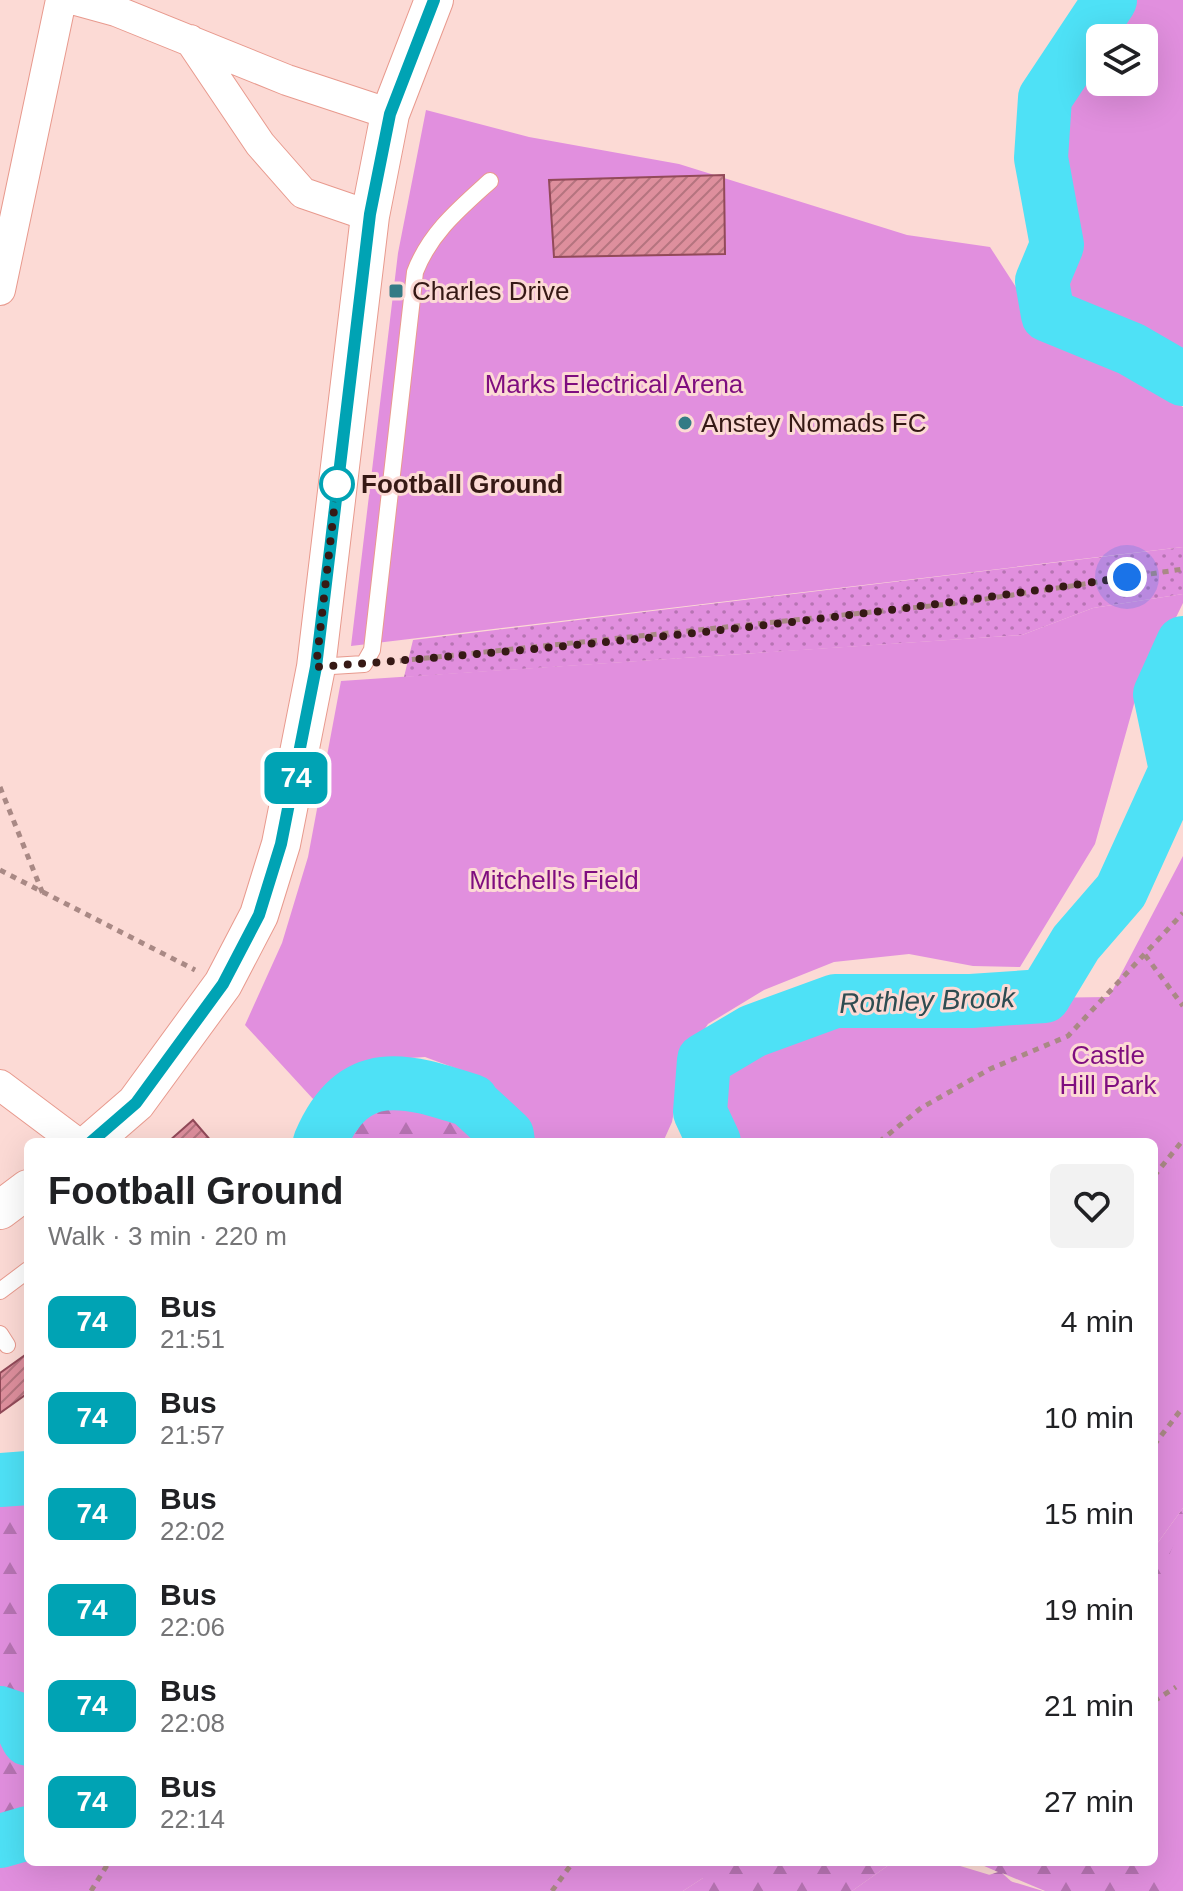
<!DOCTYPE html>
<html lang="en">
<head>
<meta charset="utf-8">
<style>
  body { margin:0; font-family:Arial,sans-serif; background:#f2f2f2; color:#202124; height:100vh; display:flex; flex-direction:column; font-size:30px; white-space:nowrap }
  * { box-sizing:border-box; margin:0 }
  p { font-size:26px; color:#757577 }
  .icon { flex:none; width:44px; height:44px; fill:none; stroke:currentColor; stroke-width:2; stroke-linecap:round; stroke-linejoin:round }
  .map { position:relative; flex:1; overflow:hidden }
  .drawer { position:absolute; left:24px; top:1138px; width:1134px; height:728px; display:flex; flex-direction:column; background:#fff; border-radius:12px; box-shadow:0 8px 32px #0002 }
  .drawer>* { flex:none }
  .badge { padding:0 16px; border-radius:12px; font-size:28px; line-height:52px }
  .fabs { position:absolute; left:1086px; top:24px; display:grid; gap:16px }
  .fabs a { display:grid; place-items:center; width:72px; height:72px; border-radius:12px; background:#fff; box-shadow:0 8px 32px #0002; font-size:40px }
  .you { position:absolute; width:40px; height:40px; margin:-20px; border:6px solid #fff; border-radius:50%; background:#1a73e8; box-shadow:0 0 0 12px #1a73e833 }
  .map>.badge { position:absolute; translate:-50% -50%; box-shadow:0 0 0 4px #fff }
  .round { display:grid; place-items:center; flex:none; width:84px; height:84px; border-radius:12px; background:#f2f2f2 }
  .head { display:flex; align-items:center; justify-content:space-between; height:136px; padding:0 24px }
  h1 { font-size:38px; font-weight:600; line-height:60px }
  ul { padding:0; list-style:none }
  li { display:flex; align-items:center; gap:24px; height:96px; padding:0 24px }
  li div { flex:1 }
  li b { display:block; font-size:30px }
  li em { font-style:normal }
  li .badge { min-width:88px; font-weight:700; text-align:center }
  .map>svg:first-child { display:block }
  .grass { fill:url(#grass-dots) }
  .forest { fill:url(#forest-firs) }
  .park { fill:#e18fde; fill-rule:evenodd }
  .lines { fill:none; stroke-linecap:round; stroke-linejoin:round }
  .river { stroke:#4ee1f6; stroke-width:54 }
  .building { fill:url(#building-hatch); stroke:#924a59; stroke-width:2 }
  .service-casing { stroke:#e89a8e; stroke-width:18 }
  .minor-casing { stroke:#e89a8e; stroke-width:32 }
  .tertiary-casing { stroke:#e89a8e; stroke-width:40 }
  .path { stroke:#a98985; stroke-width:5; stroke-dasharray:6 6; stroke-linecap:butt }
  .service { stroke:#fff; stroke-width:16 }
  .minor { stroke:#fff; stroke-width:30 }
  .tertiary { stroke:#fff; stroke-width:38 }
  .line-casing { stroke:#fff; stroke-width:18 }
  .line { stroke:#00a3b4; stroke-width:12 }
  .walk { stroke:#361915; stroke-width:8; stroke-dasharray:0 14.4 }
  .poi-dot { fill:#347b85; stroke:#fcdad5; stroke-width:3 }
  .stop-dot { fill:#fff; stroke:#00a3b4; stroke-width:4 }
  .labels { text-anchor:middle; stroke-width:6; stroke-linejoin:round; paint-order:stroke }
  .poi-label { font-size:26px; fill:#361915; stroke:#fcdad5; text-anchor:start }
  .park-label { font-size:26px; fill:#7f0d7f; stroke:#fcdad5 }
  .stop-label { font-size:26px; font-weight:bold; fill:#361915; stroke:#fcdad5; text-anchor:start }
  .water-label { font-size:28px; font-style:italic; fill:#2e4c51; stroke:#fcdad5 }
</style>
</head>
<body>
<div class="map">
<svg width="1183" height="1891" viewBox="0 0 1183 1891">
  <defs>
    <pattern id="grass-dots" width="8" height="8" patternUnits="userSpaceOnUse" patternTransform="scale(2)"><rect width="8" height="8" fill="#e18fde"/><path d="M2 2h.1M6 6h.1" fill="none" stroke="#b774b3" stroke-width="1.8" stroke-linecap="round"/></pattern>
    <pattern id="forest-firs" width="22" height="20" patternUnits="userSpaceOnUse" patternTransform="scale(2)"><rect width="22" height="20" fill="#e18fde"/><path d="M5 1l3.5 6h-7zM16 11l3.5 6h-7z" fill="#b774b3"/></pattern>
    <pattern id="building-hatch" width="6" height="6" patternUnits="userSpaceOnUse" patternTransform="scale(2)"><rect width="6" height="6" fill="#de8f9d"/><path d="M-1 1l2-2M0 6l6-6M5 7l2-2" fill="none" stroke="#b5747f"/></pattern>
  </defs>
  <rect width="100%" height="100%" fill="#fcdad5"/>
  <path class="grass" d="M1183,547V594L1093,608L1022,635L404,677L413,640Z"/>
  <path class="forest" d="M374,1083L428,1087L469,1100L507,1135L505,1142H321L327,1126Z
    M28,1488V1710L0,1697V1491Z
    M1183,1508V1883L1179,1891H1045L1002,1873L1022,1891H940L998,1872L975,1862H1154V1548Z
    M0,1713L18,1719L27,1732L28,1833L0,1841Z
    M703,1862H893L852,1891H683L703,1878Z"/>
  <path class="park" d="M1099,0H1183V379L1131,349L1048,315L1051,284L1042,281L1051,217L1041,158L1042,119L1045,98L1054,83L1066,20ZM1100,38H1144V82H1100Z
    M426,110L529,137L679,164L907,235L990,247L1036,318L1183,407V547L351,646L398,253Z
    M1183,594V603L1134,704L1095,844L1020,967L973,966L909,954L834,962L764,990L708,1024L683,1062L672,1122L663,1142H525L513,1105L463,1071L425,1057L364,1061L342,1078L325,1112L245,1025L282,943L308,857L341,681L1022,635L1093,608Z
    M1183,856V1508L1154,1548V1142H709L704,1060L835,1001L1109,997Z
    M1183,1523V1891H1168L1149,1862H1154V1590Z
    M28,1836V1862H710L703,1878L683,1891H0V1845Z
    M893,1862H947L1043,1891H852Z"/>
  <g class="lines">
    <path class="river" d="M1110,0L1045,98L1041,158L1057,245L1042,281L1048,315L1131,349L1183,379
      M469,1100L507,1135L508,1142
      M320,1142C354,1062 407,1080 472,1101L469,1100
      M714,1142L700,1112L704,1060L753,1031L835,1001H971L1044,996L1076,943L1121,891L1176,770L1160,694L1183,643
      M0,1480L28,1478
      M0,1713L18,1719L28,1739
      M0,1841L28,1833"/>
  </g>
  <path class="building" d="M724,175L725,254L554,257L549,180Z
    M193,1120L212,1142H168Z
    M28,1353V1393L0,1413V1373Z"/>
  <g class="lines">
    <g class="service-casing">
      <path id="service" d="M316,667L364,664L372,650L415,272C430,233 459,209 490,181
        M0,1291L28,1270
        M0,1334L7,1345"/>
    </g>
    <g class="minor-casing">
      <path id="minor" d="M76,0L116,11L287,80L390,114
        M190,40L260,144L303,193L370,216
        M0,290L61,0
        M0,1085L76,1142"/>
    </g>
    <g class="tertiary-casing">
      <path id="tertiary" d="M91,1142L136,1103L223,984L259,915L281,844L316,667L370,216L390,114L434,0
        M0,1210L28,1189"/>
    </g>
    <path class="path" d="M388,662L959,603L1183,569
      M0,787L43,894
      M0,870L195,970
      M1145,955L1183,1006
      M879,1142L921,1108L990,1069L1068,1036L1183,913
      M1154,1176L1183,1140
      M1154,1445L1183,1407
      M1154,1701L1176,1687
      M91,1891L109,1862
      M552,1891L573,1862"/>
    <use href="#service" class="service"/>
    <use href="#minor" class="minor"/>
    <use href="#tertiary" class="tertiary"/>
  </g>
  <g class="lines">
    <g class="line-casing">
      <path id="line" d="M91,1142L136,1103L223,984L259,915L281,844L316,667L370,214L390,114L434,0"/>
    </g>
    <use href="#line" class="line"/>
    <path class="walk" d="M337,484L316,667C587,647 858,618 1127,577"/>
  </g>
  <g class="poi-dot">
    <rect x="388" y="283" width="16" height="16" rx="4"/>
    <circle cx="685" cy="423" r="8"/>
  </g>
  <circle class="stop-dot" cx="337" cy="484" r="16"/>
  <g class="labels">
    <g class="poi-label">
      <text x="412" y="300">Charles Drive</text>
      <text x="701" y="432">Anstey Nomads FC</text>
    </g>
    <g class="park-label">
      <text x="614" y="393">Marks Electrical Arena</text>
      <text x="554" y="889">Mitchell's Field</text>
      <text x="1108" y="1064">Castle<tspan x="1108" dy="30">Hill Park</tspan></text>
    </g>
    <g class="stop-label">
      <text x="361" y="493">Football Ground</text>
    </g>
    <g class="water-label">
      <text transform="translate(927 1000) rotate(-2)" y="10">Rothley Brook</text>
    </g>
  </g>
</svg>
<div class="fabs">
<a><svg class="icon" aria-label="layers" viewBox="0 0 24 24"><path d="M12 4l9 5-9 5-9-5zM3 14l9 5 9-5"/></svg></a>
</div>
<div class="you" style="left:1127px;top:577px"></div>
<b class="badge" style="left:296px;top:778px;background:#00a3b4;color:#fff">74</b>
<section class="drawer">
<div class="head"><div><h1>Football Ground</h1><p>Walk · 3 min · 220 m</p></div><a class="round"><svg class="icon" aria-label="heart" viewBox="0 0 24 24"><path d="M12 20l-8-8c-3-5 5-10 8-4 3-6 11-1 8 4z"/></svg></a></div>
<ul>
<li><span class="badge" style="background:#00a3b4;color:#fff">74</span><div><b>Bus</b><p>21:51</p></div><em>4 min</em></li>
<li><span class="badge" style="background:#00a3b4;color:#fff">74</span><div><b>Bus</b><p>21:57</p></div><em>10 min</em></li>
<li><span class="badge" style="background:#00a3b4;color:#fff">74</span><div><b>Bus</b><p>22:02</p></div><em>15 min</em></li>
<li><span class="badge" style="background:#00a3b4;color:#fff">74</span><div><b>Bus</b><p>22:06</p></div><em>19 min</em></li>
<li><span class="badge" style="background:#00a3b4;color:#fff">74</span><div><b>Bus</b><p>22:08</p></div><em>21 min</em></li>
<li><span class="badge" style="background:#00a3b4;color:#fff">74</span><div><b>Bus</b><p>22:14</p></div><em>27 min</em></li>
</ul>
</section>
</div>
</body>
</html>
